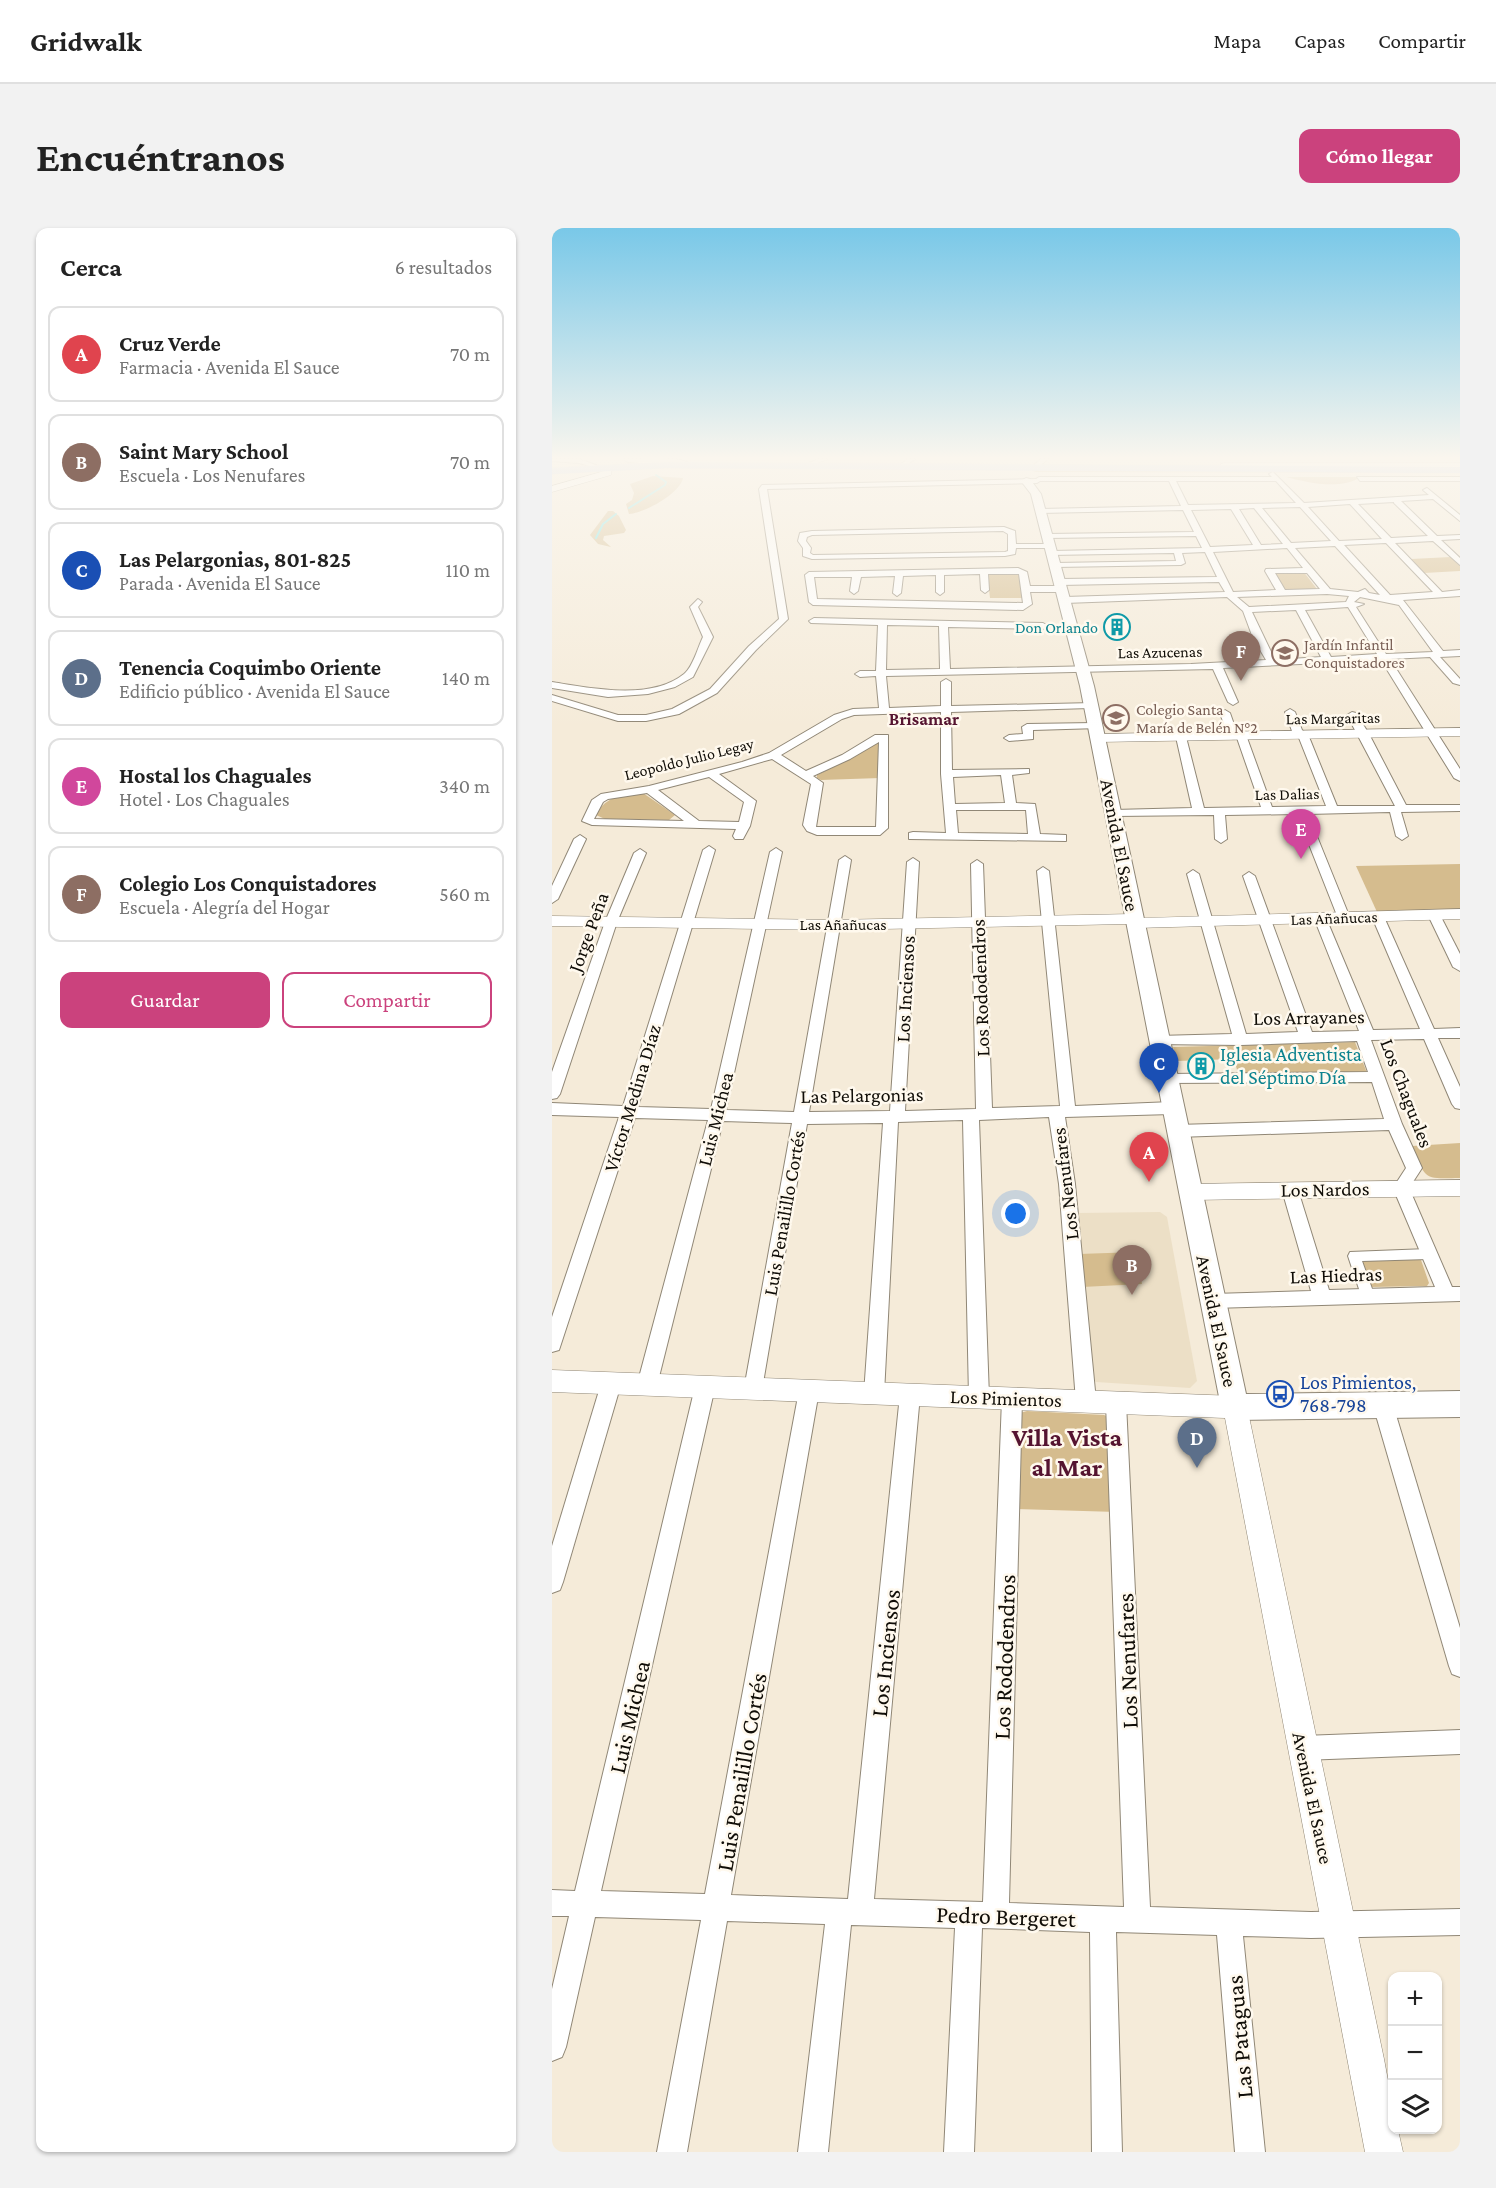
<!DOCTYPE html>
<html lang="es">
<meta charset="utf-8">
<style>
:root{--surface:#fff;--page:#f2f2f2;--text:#222;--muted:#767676;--line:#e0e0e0;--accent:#cb427d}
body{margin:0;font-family:"Crimson Pro",serif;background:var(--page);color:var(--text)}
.controls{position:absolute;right:18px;bottom:18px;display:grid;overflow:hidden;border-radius:12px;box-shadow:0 2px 4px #0004}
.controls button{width:54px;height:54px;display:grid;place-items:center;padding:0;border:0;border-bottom:2px solid var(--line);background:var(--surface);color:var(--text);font:30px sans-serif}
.you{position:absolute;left:464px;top:986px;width:21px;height:21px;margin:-15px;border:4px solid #fff;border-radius:50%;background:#1a73e8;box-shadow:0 0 0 9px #1a73e833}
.badge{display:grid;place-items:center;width:39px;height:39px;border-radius:50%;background:var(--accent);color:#fff;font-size:20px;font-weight:700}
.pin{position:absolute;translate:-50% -50px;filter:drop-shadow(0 2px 3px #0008)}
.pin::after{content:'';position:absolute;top:32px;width:21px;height:18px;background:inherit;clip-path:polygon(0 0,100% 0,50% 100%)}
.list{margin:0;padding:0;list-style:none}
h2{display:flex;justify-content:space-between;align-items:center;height:78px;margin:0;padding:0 24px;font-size:26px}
h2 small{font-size:20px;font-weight:400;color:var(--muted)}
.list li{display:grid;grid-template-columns:39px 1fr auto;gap:18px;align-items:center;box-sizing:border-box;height:96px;margin:0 12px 12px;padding:0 12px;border:2px solid var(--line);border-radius:12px}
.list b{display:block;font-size:22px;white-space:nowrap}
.list p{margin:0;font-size:20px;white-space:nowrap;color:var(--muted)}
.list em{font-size:20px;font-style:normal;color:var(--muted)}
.actions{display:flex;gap:12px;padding:18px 24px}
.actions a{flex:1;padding:14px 0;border:2px solid var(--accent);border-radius:12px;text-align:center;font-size:21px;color:var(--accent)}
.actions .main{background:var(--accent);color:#fff}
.icon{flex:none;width:33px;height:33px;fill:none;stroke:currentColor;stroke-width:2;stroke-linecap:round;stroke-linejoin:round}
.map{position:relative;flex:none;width:908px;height:1924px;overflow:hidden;border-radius:12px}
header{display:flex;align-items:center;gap:36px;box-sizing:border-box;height:84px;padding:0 30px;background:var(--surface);border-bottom:2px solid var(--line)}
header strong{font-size:28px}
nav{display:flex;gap:33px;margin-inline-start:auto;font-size:21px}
.intro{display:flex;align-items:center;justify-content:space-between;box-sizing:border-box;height:144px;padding:0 36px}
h1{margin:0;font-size:42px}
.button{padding:15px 27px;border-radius:12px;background:var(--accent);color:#fff;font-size:21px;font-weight:700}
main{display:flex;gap:36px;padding:0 36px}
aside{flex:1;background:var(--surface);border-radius:12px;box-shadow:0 2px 4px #0004}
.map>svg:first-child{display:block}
.built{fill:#ecdfc6}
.green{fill:#d5bc8e}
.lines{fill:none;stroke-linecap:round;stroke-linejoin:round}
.stream{stroke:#73e5e9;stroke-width:2}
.pedestrian-casing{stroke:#908776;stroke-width:2}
.minor-casing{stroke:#908776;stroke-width:2}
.tertiary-casing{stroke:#908776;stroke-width:1}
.secondary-casing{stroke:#908776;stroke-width:2}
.trunk-casing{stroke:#d4d3d2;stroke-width:1}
.pedestrian{fill:#fff;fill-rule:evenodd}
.minor{fill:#fff;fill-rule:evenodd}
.tertiary{fill:#fff;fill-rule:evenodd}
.secondary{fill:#fff;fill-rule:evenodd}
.trunk{fill:#b3c6f4;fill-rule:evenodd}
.labels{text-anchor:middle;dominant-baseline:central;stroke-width:5;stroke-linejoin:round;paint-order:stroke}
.far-culture-label{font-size:16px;fill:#0d838f;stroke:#fff9ee;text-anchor:end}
.far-education-label{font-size:16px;fill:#785e54;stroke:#fff9ee;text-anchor:start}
.far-street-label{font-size:16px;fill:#100d07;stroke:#fff9ee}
.far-neighbourhood-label{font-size:18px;font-weight:bold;fill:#551430;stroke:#fff9ee}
.street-label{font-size:20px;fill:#100d07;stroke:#fff9ee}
.culture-label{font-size:20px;fill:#0d838f;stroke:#fff9ee;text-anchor:start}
.transit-label{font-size:20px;fill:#164399;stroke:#fff9ee;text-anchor:start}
.near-street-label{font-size:24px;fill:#100d07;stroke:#fff9ee}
.near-neighbourhood-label{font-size:26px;font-weight:bold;fill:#551430;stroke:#fff9ee}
</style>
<header>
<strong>Gridwalk</strong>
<nav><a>Mapa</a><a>Capas</a><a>Compartir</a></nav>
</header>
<div class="intro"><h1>Encuéntranos</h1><a class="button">Cómo llegar</a></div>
<main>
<aside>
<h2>Cerca<small>6 resultados</small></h2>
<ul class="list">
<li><span class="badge" style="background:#e0444e">A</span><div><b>Cruz Verde</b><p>Farmacia · Avenida El Sauce</p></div><em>70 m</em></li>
<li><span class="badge" style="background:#8d6e63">B</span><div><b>Saint Mary School</b><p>Escuela · Los Nenufares</p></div><em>70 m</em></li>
<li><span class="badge" style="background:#1a4fb4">C</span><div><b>Las Pelargonias, 801-825</b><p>Parada · Avenida El Sauce</p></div><em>110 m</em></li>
<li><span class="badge" style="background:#5c6f8a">D</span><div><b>Tenencia Coquimbo Oriente</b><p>Edificio público · Avenida El Sauce</p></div><em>140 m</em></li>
<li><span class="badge" style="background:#d1479c">E</span><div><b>Hostal los Chaguales</b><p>Hotel · Los Chaguales</p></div><em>340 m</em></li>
<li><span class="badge" style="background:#8d6e63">F</span><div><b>Colegio Los Conquistadores</b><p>Escuela · Alegría del Hogar</p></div><em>560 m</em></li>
</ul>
<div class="actions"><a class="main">Guardar</a><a>Compartir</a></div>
</aside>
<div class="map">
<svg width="908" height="1924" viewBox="0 0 908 1924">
<rect width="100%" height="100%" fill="#f5ebd9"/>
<path class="built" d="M608,984l7,5 30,164 -7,7 -94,-6 -9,-8 -10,-161z"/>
<g class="green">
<path d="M478,242l430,1v2l-424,-1z"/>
<path d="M101,248l30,2c-3,16 -39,35 -54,36l-3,-10 6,-4 2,-7 -4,-9z"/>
<path d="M734,249h75c-21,13 -52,6 -75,0z"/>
<path d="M56,283h5l6,5 7,14 -2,3 -20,3 -1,4 8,7 -13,-3 -8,-9z"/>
<path d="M899,329l9,9v5l-36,2 -13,-14z"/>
<path d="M751,343l14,18 -35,2 -12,-19z"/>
<path d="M464,344l5,3 2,23h-33l-3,-25z"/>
<path d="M328,513v37l-59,2 -4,-2v-3l33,-16z"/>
<path d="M91,565l32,22 -6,5 -64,-1 -9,-4c11,-21 26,-18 47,-22z"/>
<path d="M908,636v46l-83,2 -21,-46z"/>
<path d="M803,814l12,31 -128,4 -5,-18 -58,2 -3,-14z"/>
<path d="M908,915v35c-38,1 -33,2 -48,-32z"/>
<path d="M585,1024l5,32 -60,3 -3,-33z"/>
<path d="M808,1030h57l4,2 8,23 -2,3 -57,1z"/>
<path d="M475,1183l77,4 6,3 7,94 -102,-3 5,-96z"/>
</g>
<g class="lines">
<g class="stream">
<path d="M77,280l36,-23 1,-3 -10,-7"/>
<path d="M44,310l7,-14 13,-10"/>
</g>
<defs>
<path id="pedestrian" d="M876,1021l4,1 2,4 -2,4 -4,1 -66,2 13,36 -2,4 -5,1 -5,-1 -15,-45 2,-4z"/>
<g id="minor">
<path d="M0,231h27l17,6 -3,2 -14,-4 -27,-2z"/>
<path d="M266,231h9l-17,7 -5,-1z"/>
<path d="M356,231h7l-10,7h-4v-2z"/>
<path d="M489,231h7l-9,7h-4v-2z"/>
<path d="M721,244l31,31 125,-8 -6,-5 4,-2 33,27v6l-27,-22 -32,2 36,35 23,-1v4l-19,1 19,18v7l-27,-24 -38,2 47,49 18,-2v6l-57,4 40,51 17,-1v6l-20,1 20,22v6l-7,-2 -23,-26 -40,2 70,110v12l-6,-3 -73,-118 -158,8 15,34 -5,3 -5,-3 -15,-33 -327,7 3,32 52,-2v-24l5,-3 5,3v24l143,-3 1,2 -5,3 -139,4 1,58 77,-1v4l-17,2 4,28 19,1 5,30 26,1v6l-157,-2v-6l4,-1 33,1 -5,-59v-62l-87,3 -12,4 -61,36 25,16 36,-16 33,-20h13v93l-8,7h-63l-10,-4 -4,-6 8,-41 -39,-25 -53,15 37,27 -6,25 -7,13h-8l-2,-3 3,-7 -144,-4 -10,-4 10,-21 9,-6 48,-8 93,-24 27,-9 65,-38 19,-6 26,-1 -3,-32 -16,1 -5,-3 5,-3h16l2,-46 -67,-2 -2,-2 5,-3 229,5 5,3 -5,3 -95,-2 2,42 241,-5 75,-4 -13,-22 -10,-27 -16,-14 -162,6 -4,-3 4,-3 160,-5 -6,-10 -159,3 -4,-3 4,-3 157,-2 -12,-25 -23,1 3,10 -4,2 -126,2 -4,-2 4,-2 121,-2 -2,-8 -125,2v-4h3l150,-3 -6,-12 -149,2 -4,-2 4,-2 147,-2 -11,-22 -143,3 -4,-2 4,-2 141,-3 -12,-25h-129l-3,2 -270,6 21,130 -32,31 -39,43 -38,21 -33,7h-28l-66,-20v-6l66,20h28l26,-6 38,-20 39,-43 30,-27 -20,-130 3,-4 274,-6 3,-2h233l-3,-3zM624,253h100l20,22 -108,2zM842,274v1l34,33 -37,2 -33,-34zM798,276l32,35 -43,2 -31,-34zM748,279l31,34 -40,2 -29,-35zM702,280l29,36 -22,1 -22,-36zM679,281l22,36 -43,2 -19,-37zM834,315l47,49 -43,3 -46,-50zM783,318l45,49 -11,-2 -4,-4 -7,3 -28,-3 -35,-41zM735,320l16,20 -37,1 -1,2 11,19 -43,2 -20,-40zM723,345h32l13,16 -35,1zM775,366l22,2 -3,6 -97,5 -12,-10zM808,369l39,8 34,47 -47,2 -30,-47 8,-3 -10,-2zM796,379l29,47 -46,3 -26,-47zM744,382l25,47 -46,3 -23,-48zM335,397l52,1 1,43 -54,1zM327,514l-3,85h-60l7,-44 -10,-7 37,-17zM449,547l4,28 -50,1 -2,-27zM157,549l35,25 -5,20 -40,-1 -41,-31zM95,565l37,28 -90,-2 9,-17 5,-3zM404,582h70l2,24 -70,-1z"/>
<path d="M805,249h103v4h-100z"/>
<path d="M452,299l11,4 1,13h34l4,2 -4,2h-34l-1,6 -10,2 -193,3 -9,-3v-8l-5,-7 2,-8 12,-2zM451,303l5,3v17l-3,1 -192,3 -3,-2 1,-5 -5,-7 1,-4 5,-2z"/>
<path d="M466,340l9,4 3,14h32l4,3 -4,3h-32l2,12 -9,6 -210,-5 -4,-3 -4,-27 4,-3zM428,346l1,16 4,3 4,-3 -1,-16h31l4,29 -206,-4 -3,-22h38l-2,14 4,3 4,-3 3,-14 34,-1 -2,17 4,3 4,-3 2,-17 33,-1v17l4,3 4,-3v-17z"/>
<path d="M146,371l4,3 -4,5 15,30 -20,40 -18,10 -27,7 -40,3 -56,-9v-6c38,6 99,19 132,-8 9,-7 14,-27 19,-37l-13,-30z"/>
<path d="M738,481l5,3 7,18 7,7 28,69h58l-48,-91 5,-3 4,1 13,21 37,71h54v6l-59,1 7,24 -6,4 -6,-4 -6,-24 -82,2 42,104 -1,3h-10l-1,-3 -41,-104 -72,1 2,24 -6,4 -6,-4 -1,-24 -100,1 -6,-3 6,-3 78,-2 -16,-71 5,-3 5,3 18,71 57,-1 -24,-69 -4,1 -5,-3 -8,-23 5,-3 5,3 7,20 4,-1 5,3 26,72 54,-1 -27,-68 -7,-7 -7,-19z"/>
<path d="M543,495l5,3 -1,2 -66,2v9l-24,2 -5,-3 5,-3 14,-1 -1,-7 5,-3z"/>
<path d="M28,607l6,4 -28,60 -6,4v-17l22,-47z"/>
<path d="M157,618l6,4 -77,257 73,2 59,-257 6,-4 6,4 -56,258 68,2 45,-252 6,-4 6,4 -42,252 81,-1 17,-249 6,-4 6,4 -14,249 71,-2 -5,-245 6,-4 6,4 9,244 68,-2 -23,-235 6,-4 6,4 26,235 97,-4 5,2 3,4 -3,4 -5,2 -107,3 10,67 21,217 -3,6 -7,3 -7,-3 -3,-6 -17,-217 -10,-67 -70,3 10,277 -3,6 -7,3 -7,-3 -3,-6 -6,-277 -65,2 -14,272 -3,6 -7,3 -7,-3 -3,-6 19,-271 -76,1 -46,271 -7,2 -7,-2 -3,-6 48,-266 -69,-2 -66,264 -3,6 -7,2 -7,-2 -3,-6 71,-265 -73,-2 -74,226 -2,6 -7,2v-35l67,-200 -67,-2v-12l71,3 80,-256z"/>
<path d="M88,621l6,4 -29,69 -57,172 -3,4 -5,1v-27l53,-150 29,-69z"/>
<path d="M641,642l6,4 47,160 52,-2 -55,-156 6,-4 6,4 57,156 47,-1 -45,-113 6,-4 6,4 47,112 47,-1 -48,-112 6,-4 6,4 50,112 26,-1v10h-22l22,49v22l-5,-1 -3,-4 -28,-65 -53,1 31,84 20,44 -13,20 43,99h8v14l-247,7 -6,-2 -3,-5 3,-5 6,-2 98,-3 -29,-101 2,-4 6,-2 6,2 2,4 31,100 106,-3 -42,-99 13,-20 -17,-38 -212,7 -6,-2 -2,-4 2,-4 6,-2 207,-6 -12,-37 -211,1 -3,-4 3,-4 5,-1 202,-2 -11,-31 -116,4 -88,-1 -2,-3 7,-5 74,-2 -45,-160z"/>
<path d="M882,683l6,4 20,39v17l-7,-4 -25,-52z"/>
<path d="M59,1148l7,2 3,6 -58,198 -3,8 -8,3v-47l49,-162 3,-6z"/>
<path d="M153,1151l7,2 3,6 -114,504 104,3 94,-503 3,-6 7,-3 7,3 3,6 -88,504 117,4 52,-504 3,-6 7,-3 7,3 3,6 -46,504 109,3 19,-503 3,-6 7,-3 7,3 3,6 -13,504 115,4 -18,-504 3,-6 7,-3 7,3 3,6 24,504 161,5 149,-3v26l-149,3 -68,-2 22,216h-30l-18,-217 -101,-3 6,220h-30l-2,-220 -108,-4 -8,224h-30l11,-224 -104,-3 -23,227h-30l27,-228 -98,-3 -40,231h-30l44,-232 -106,-3 -29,130 -4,10 -10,4v-72l17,-73h-17v-26l23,1 120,-504 3,-6z"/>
<path d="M831,1168l7,3 3,6 67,223v49l-8,-3 -3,-8 -76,-261 3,-6z"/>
<path d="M908,1502v24l-157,6 -8,-4 -4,-8 4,-8 8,-4z"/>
</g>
<g id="tertiary">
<path d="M672,235h236v6l-239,-1v-4z"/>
<path d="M56,242l3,1v4l-59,17v-6z"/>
<path d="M908,500v8l-362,6 -7,-4 7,-4z"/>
<path d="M908,681v10l-325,9 -8,-4 -295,6 -280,-4v-10l280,4 302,-6 7,4z"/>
<path d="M908,952v16l-270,4 -7,-2 -4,-6 4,-6 7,-2z"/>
<path d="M0,1142l683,26 9,3 3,8 137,652 8,43v28h6l5,22h-38l-140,-734 -673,-26z"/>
</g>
<g id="secondary">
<path d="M71,231c16,0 55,-4 67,5l-5,3 -57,-5z"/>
<path d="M474,250l4,1 11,15 53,192 152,708 214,-3v26l-225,3 -10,-4 -4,-9 -141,-721 -49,-192 -10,-13z"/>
</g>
<path id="trunk" d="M113,234l795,5v6l-795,-5 -113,6v-6z"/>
</defs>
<use href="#pedestrian" class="pedestrian-casing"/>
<use href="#minor" class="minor-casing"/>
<use href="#tertiary" class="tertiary-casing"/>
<use href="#secondary" class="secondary-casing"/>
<use href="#trunk" class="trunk-casing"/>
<use href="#pedestrian" class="pedestrian"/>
<use href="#minor" class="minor"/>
<use href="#tertiary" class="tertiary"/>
<use href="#secondary" class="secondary"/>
<use href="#trunk" class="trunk"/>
</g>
<linearGradient id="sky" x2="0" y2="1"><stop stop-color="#79c8e8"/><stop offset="0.46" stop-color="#faf6ee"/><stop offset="1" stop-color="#faf6ee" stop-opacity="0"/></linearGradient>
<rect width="908" height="500" fill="url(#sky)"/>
<defs>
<symbol id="building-ring" viewBox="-11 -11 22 22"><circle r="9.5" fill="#fff9ee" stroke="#0f9aa8" stroke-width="1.5"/><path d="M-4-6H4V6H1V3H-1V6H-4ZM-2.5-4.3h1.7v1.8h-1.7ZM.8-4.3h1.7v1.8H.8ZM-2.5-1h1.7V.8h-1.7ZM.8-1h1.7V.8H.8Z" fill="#0f9aa8"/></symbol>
<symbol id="school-ring" viewBox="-11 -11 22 22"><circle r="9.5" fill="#fff9ee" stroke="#8d6e63" stroke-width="1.5"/><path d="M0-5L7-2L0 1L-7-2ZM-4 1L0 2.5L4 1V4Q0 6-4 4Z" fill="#8d6e63"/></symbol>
<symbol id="bus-ring" viewBox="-11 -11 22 22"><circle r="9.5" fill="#fff9ee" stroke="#1a4fb4" stroke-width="1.5"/><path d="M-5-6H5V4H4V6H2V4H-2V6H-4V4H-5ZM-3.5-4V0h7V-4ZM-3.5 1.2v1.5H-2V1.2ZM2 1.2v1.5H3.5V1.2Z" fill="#1a4fb4"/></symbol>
</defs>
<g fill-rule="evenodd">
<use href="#building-ring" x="550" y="384" width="30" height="30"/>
<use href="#school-ring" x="718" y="410" width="30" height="30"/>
<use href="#school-ring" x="549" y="475" width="30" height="30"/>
<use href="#building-ring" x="634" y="823" width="30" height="30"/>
<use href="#bus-ring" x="713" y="1151" width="30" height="30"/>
</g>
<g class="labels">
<g class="far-culture-label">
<text x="546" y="399">Don Orlando</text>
</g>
<g class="far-education-label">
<text x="752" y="416">Jardín Infantil<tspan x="752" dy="18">Conquistadores</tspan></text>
<text x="584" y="481">Colegio Santa<tspan x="584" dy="18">María de Belén N°2</tspan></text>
</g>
<g class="far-street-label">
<text transform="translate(608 424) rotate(-1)">Las Azucenas</text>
<text transform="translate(781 490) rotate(-1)">Las Margaritas</text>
<text transform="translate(137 531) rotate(-14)">Leopoldo Julio Legay</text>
<text transform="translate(735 566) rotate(-1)">Las Dalias</text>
<text transform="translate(782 690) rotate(-2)">Las Añañucas</text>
<text x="291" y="696">Las Añañucas</text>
</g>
<g class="far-neighbourhood-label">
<text x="372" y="491">Brisamar</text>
</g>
<g class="street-label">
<text transform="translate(568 617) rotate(79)">Avenida El Sauce</text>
<text transform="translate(36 704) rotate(-70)">Jorge Peña</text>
<text transform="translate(428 760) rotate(-92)">Los Rododendros</text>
<text transform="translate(353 761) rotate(-87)">Los Inciensos</text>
<text transform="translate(757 789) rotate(-1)">Los Arrayanes</text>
<text transform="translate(855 865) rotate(69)">Los Chaguales</text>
<text transform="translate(310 867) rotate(-1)">Las Pelargonias</text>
<text transform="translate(80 870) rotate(-73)">Víctor Medina Díaz</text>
<text transform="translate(163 891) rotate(-76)">Luis Michea</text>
<text transform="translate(513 956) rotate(-97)">Los Nenufares</text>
<text transform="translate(773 961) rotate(-1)">Los Nardos</text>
<text transform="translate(232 985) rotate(-80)">Luis Penailillo Cortés</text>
<text transform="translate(784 1047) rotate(-2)">Las Hiedras</text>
<text transform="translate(665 1093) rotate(78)">Avenida El Sauce</text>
<text transform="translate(454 1170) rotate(2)">Los Pimientos</text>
<text transform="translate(761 1570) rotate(78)">Avenida El Sauce</text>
</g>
<g class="culture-label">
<text x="668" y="826">Iglesia Adventista<tspan x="668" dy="23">del Séptimo Día</tspan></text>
</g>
<g class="transit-label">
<text x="748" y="1154">Los Pimientos,<tspan x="748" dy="23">768-798</tspan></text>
</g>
<g class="near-street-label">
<text transform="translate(333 1425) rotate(-84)">Los Inciensos</text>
<text transform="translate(452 1429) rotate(-88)">Los Rododendros</text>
<text transform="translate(575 1433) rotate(-92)">Los Nenufares</text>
<text transform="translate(77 1489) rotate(-77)">Luis Michea</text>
<text transform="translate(189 1544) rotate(-80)">Luis Penailillo Cortés</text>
<text transform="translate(454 1688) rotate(2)">Pedro Bergeret</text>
<text transform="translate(687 1809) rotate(-95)">Las Pataguas</text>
</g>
<g class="near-neighbourhood-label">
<text x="515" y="1209">Villa Vista<tspan x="515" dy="30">al Mar</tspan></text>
</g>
</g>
</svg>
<div class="controls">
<button>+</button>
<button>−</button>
<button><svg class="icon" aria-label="layers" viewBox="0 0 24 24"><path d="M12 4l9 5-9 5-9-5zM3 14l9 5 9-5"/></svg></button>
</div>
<div class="you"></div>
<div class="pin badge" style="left:597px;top:954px;background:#e0444e">A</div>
<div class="pin badge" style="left:580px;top:1067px;background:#8d6e63">B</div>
<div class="pin badge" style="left:607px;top:865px;background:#1a4fb4">C</div>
<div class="pin badge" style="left:645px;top:1240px;background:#5c6f8a">D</div>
<div class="pin badge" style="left:749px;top:631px;background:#d1479c">E</div>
<div class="pin badge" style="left:689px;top:453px;background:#8d6e63">F</div>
</div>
</main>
